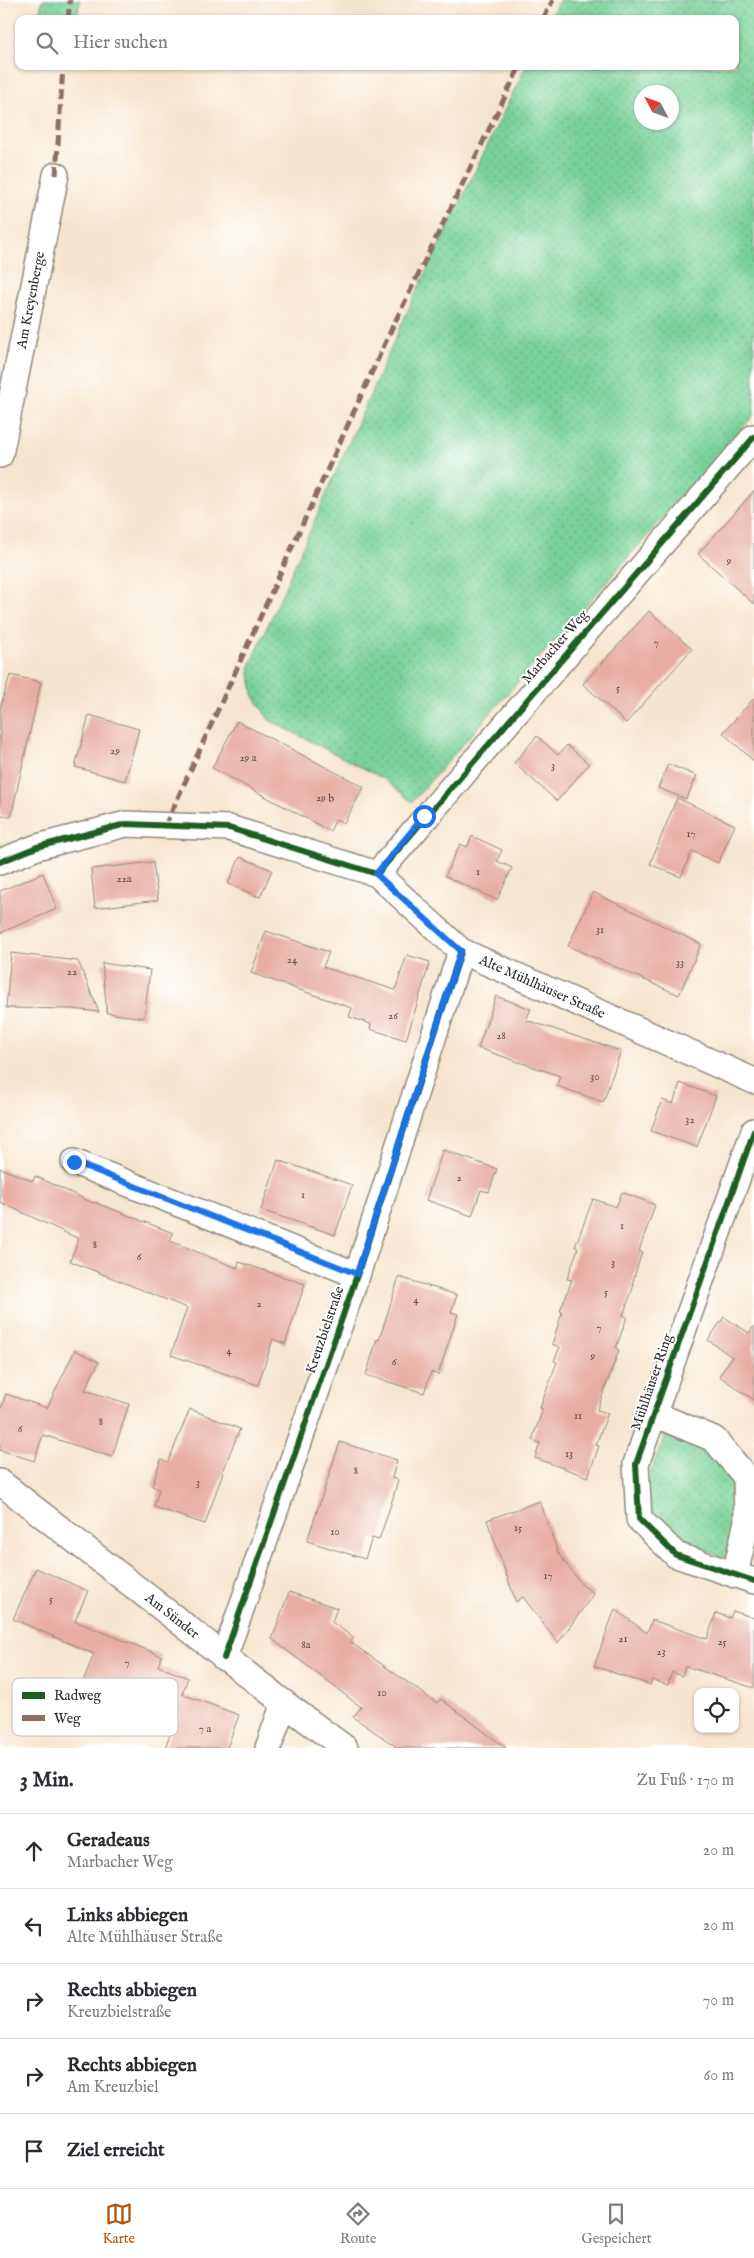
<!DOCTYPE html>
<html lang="de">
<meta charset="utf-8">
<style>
:root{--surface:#fff;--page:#f2f2f3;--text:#2b2b33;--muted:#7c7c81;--line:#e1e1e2;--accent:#b45309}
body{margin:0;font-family:"IM FELL English",serif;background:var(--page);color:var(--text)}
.controls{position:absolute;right:15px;bottom:15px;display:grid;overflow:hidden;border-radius:10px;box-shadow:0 1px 4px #0004}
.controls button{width:45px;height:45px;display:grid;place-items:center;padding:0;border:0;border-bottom:1px solid var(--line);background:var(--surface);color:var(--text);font:25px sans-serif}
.compass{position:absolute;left:634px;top:85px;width:45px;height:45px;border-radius:50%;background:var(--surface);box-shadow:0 1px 4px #0004;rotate:311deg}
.stop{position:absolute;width:15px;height:15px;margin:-11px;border:4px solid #1a73e8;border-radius:50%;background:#fff}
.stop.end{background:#1a73e8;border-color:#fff;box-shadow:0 1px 5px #0008}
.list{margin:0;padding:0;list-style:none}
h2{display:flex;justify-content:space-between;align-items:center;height:65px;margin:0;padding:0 20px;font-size:21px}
h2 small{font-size:16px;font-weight:400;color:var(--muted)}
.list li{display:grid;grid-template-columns:32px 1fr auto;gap:15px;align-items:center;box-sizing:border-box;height:75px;padding:0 20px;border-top:1px solid var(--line)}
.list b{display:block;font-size:19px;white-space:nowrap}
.list p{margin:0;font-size:16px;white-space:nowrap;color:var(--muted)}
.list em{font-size:16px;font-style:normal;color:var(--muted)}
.icon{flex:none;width:28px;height:28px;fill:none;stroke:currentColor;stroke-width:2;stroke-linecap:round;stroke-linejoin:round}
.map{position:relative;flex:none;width:754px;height:1748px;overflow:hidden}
.search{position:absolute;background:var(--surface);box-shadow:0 1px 4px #0004;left:15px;right:15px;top:15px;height:55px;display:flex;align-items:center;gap:12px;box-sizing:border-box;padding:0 18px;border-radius:10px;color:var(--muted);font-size:19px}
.sheet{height:440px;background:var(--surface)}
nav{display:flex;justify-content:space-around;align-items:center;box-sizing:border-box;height:70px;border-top:1px solid var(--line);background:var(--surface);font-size:14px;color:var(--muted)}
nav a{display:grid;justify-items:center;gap:2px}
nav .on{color:var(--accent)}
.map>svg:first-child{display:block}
.grass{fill:url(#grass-dots);stroke:#527e61;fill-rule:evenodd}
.building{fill:#e7ada0}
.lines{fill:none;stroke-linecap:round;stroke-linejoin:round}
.street-casing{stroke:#90887c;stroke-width:28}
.street{stroke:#fff;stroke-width:25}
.quiet{stroke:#8d6e63;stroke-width:5;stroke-dasharray:10 5;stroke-linecap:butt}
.cycleway-casing{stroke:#fff;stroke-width:9}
.cycleway{stroke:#1b5e20;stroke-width:6}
.route{stroke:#1a73e8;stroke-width:6}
.labels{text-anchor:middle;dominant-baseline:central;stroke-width:4;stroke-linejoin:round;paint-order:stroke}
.number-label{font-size:11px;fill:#5a4c48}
.street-label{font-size:14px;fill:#2b2b2b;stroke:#fff}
.key{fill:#fff;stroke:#bfbfbf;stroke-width:1}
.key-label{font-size:14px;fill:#2b2b2b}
</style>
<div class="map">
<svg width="754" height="1748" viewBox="0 0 754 1748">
<defs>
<pattern id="grass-dots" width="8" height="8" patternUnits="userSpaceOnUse" patternTransform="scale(1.25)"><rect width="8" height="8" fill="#78d197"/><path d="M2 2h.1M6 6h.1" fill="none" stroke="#63aa7b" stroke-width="1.8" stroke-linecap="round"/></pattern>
</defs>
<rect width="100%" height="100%" fill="#fff"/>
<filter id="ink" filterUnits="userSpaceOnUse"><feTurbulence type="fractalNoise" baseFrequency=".02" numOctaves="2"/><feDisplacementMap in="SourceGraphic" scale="10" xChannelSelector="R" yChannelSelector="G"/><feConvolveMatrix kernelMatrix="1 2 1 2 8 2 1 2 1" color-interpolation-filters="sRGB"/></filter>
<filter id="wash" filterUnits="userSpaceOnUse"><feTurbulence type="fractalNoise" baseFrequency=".0096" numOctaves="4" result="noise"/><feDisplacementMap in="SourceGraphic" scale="20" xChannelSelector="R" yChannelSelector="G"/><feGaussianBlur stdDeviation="1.12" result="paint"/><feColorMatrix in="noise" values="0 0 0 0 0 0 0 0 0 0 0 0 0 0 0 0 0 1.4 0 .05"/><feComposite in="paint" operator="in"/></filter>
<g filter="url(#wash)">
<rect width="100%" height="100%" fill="#f6e5ce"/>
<g class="grass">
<path d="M42,0h38l-3,19h-38z"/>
<path d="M559,0h195v415l-342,387 -28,-23 -115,-59 -16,-25 -4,-27 162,-365 115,-237h209v-47h-186zM672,92v30h-30v-30z"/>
<path d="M665,1435c18,5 44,8 57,23 25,28 13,68 2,100l-55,-25 -16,-14 -5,-12 -2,-23z"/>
</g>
<g id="blocks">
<g class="building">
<path d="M754,491v113l-56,-50z"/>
<path d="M649,611l43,38 -66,74 -43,-39z"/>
<path d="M10,675l31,7 -30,135 -11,-1v-108z"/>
<path d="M754,698v63l-31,-28z"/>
<path d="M89,715l50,14 -14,52 -50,-14z"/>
<path d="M237,721l127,66 -20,36 -8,-4 -6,12 -118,-63z"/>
<path d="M537,736l21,19 9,-10 22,19 -32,37 -43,-38z"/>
<path d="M668,764l29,12 -11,23 -28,-11z"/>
<path d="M677,798l58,27 -17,38 -26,-12 -11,26 -31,-13z"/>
<path d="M472,836l30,14 -5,11 15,7 -15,32 -52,-24 15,-32 7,3z"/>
<path d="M240,857l32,13 -12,27 -32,-13z"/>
<path d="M153,862l5,38 -63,8 -4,-39z"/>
<path d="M43,873l14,36 -57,24v-42z"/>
<path d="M593,892l108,52 -22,51 -111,-49z"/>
<path d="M266,931l63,21 -6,15 72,23 12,-35 23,7 -24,78 -36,-11 1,-5 -22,-7 3,-9 -101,-35z"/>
<path d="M11,953l67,8 21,51 -27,-3 -66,-1z"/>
<path d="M102,963l48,7 -6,48 -37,-5z"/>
<path d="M496,996l35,13 -5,11 95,31 -18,51 -46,-16 3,-10 -82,-28z"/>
<path d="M680,1083l36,13 -19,51 -46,-16 11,-31 11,4z"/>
<path d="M443,1150l54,19 -8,23 -8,-2 -9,26 -46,-16z"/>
<path d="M278,1160l74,25 -17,50 -74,-25z"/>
<path d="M0,1168l33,13 2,-5 58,27 1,-1 79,31 -3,8 67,27 2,-6 66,22 -20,60 -12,-5 -15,46 -87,-30 16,-47 -117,-47 9,-22 -79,-37z"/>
<path d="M622,1192l33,13 -16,46 3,1 -10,32 2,1 -11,30 4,2 -11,31 3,2 -22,60 11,3 -12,32 3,1 -11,31 -53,-19 5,-15 -8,-3 11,-31 -3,-1 17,-46 -3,-1 6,-14 -8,-3 10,-32 -2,-1 12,-31 -5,-1 11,-31 -3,-1 18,-48 23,8z"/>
<path d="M399,1277l58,18 -6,17 7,2 -20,61 -7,-3 -7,21 -58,-18 11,-36 2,1z"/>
<path d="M724,1317l25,16 5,-7v74l-35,-24 13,-19 -24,-17z"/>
<path d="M75,1350l24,12 -14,28 44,14 -17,53 -69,-22 -9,26 -34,-11v-38l6,-18 41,14z"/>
<path d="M190,1409l50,20 -11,26 -24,69 -51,-17 5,-18 -7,-3 9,-27 7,3z"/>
<path d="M340,1442l57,18 -5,18 6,2 -5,18 -14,42 -7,-2 -7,21 -58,-18z"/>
<path d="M540,1501l18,52 24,32 12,8 -36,50 -35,-46 -7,5 -29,-82z"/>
<path d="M36,1568l52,23 -13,30 87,35 -4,10 30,12 -6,16 57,21 -12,33h-62l11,-30 -93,-37 11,-27 -81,-35z"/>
<path d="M289,1592l48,16 -5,14 22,16 -4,4 87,61 4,-4 65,49h-108l-45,-31 8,-10 -89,-68z"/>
<path d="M615,1609l32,24 5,-13 55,19 9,-26 14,5 3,-7 21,7v70l-69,-22 -3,10 -10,-4 -4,13 -16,-5 -2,5 -56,-19z"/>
</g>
</g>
</g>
<g filter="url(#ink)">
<use href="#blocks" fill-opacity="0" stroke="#90887c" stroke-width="1"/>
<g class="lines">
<defs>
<g id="street">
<path d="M0,455l56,-280"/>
<path d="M0,862l37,-15 89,-23 103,4 148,46 84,77 293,130"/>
<path d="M377,874l377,-437"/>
<path d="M754,1131l-118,333 3,55 37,36 78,26"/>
<path d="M74,1162l283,113"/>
<path d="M654,1414l60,25 32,38 1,44 -12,54"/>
<path d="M0,1482l284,221 61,45"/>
<path d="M224,1658l133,-383 104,-324"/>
<path d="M268,1748l16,-45"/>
</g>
</defs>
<use href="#street" class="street-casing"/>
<use href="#street" class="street"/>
<g class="quiet">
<path d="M68,19l2,-19"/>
<path d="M543,19l10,-19"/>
<path d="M56,175l7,-109"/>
<path d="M165,826l227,-498 128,-262"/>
</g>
<defs>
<g id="cycleway">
<path d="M0,862l37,-15 89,-23 103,4 148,46 377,-437"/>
<path d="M754,1131l-118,333 3,55 37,36 78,26"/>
<path d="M224,1658l133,-383 104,-324"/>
</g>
</defs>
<use href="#cycleway" class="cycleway-casing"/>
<use href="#cycleway" class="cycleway"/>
</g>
</g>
<g class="lines" filter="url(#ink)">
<path class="route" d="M74,1162l283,112 104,-323 -85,-77 48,-58"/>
</g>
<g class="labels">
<g class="number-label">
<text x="729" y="561">9</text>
<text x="656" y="643">7</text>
<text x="618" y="688">5</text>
<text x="115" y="751">29</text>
<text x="248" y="758">29 a</text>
<text x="553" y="766">3</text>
<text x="325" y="798">29 b</text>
<text x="691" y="834">17</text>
<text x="478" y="872">1</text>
<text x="124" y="879">22a</text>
<text x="600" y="930">31</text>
<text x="292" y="960">24</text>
<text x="680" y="963">33</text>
<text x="72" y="972">22</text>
<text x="393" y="1016">26</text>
<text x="501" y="1036">28</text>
<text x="595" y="1077">30</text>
<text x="690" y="1120">32</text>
<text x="459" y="1178">2</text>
<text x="303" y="1195">1</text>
<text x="622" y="1226">1</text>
<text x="95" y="1245">8</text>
<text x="139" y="1257">6</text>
<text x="613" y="1263">3</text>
<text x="606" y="1292">5</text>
<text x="416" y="1300">4</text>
<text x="259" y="1304">2</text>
<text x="599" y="1328">7</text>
<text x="229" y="1351">4</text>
<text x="593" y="1356">9</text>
<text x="394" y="1362">6</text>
<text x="578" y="1416">11</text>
<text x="101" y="1422">8</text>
<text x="20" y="1429">6</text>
<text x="569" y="1454">13</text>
<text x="356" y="1471">8</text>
<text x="198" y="1483">3</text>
<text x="518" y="1528">15</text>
<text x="335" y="1532">10</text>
<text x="548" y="1576">17</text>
<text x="51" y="1599">5</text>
<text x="623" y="1639">21</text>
<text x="722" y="1642">25</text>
<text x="306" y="1645">8a</text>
<text x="661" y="1652">23</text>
<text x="127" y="1663">7</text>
<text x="382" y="1693">10</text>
<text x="205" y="1729">7 a</text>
</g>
<g class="street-label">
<text transform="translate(31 300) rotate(-79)">Am Kreyenberge</text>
<text transform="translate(555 647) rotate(-49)">Marbacher Weg</text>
<text transform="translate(542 987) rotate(24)">Alte Mühlhäuser Straße</text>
<text transform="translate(325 1330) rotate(-71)">Kreuzbielstraße</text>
<text transform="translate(652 1382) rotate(-71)">Mühlhäuser Ring</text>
<text transform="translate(172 1616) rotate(38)">Am Sünder</text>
</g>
</g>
<rect x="12" y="1678" width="166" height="58" rx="8" class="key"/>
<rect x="22" y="1692" width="23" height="7" fill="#1b5e20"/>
<rect x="22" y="1715" width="23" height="6" fill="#8d6e63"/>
<g class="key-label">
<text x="54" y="1700">Radweg</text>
<text x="54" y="1723">Weg</text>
</g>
</svg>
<div class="controls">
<button><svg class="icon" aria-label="locate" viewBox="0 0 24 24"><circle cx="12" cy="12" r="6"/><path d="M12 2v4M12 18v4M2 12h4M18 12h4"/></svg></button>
</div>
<svg class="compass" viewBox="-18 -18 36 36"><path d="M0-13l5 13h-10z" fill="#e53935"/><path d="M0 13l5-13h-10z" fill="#7c7c81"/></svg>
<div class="stop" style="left:424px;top:816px"></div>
<div class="stop end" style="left:74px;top:1162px"></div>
<div class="search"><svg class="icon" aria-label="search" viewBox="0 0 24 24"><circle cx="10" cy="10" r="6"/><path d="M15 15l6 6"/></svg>Hier suchen</div>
</div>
<section class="sheet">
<h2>3 Min.<small>Zu Fuß · 170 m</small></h2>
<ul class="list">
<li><svg class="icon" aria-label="ahead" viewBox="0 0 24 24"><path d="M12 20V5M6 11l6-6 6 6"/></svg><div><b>Geradeaus</b><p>Marbacher Weg</p></div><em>20 m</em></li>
<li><svg class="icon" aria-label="left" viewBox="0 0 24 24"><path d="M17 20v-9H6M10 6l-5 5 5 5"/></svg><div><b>Links abbiegen</b><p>Alte Mühlhäuser Straße</p></div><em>20 m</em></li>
<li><svg class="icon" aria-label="right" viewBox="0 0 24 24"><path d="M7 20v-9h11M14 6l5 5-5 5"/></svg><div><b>Rechts abbiegen</b><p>Kreuzbielstraße</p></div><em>70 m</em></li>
<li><svg class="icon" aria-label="right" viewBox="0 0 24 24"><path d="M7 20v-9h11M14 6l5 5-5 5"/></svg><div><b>Rechts abbiegen</b><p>Am Kreuzbiel</p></div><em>60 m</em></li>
<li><svg class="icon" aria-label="arrive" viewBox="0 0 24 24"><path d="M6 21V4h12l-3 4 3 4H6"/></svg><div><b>Ziel erreicht</b></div></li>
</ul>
</section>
<nav>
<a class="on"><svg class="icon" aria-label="map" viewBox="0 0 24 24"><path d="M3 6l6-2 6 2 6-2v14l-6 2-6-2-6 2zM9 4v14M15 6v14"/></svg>Karte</a>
<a><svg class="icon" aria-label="directions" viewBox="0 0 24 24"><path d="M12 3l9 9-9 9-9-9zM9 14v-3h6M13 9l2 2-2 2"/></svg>Route</a>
<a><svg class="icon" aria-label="saved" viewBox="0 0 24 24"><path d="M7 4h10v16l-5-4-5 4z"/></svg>Gespeichert</a>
</nav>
